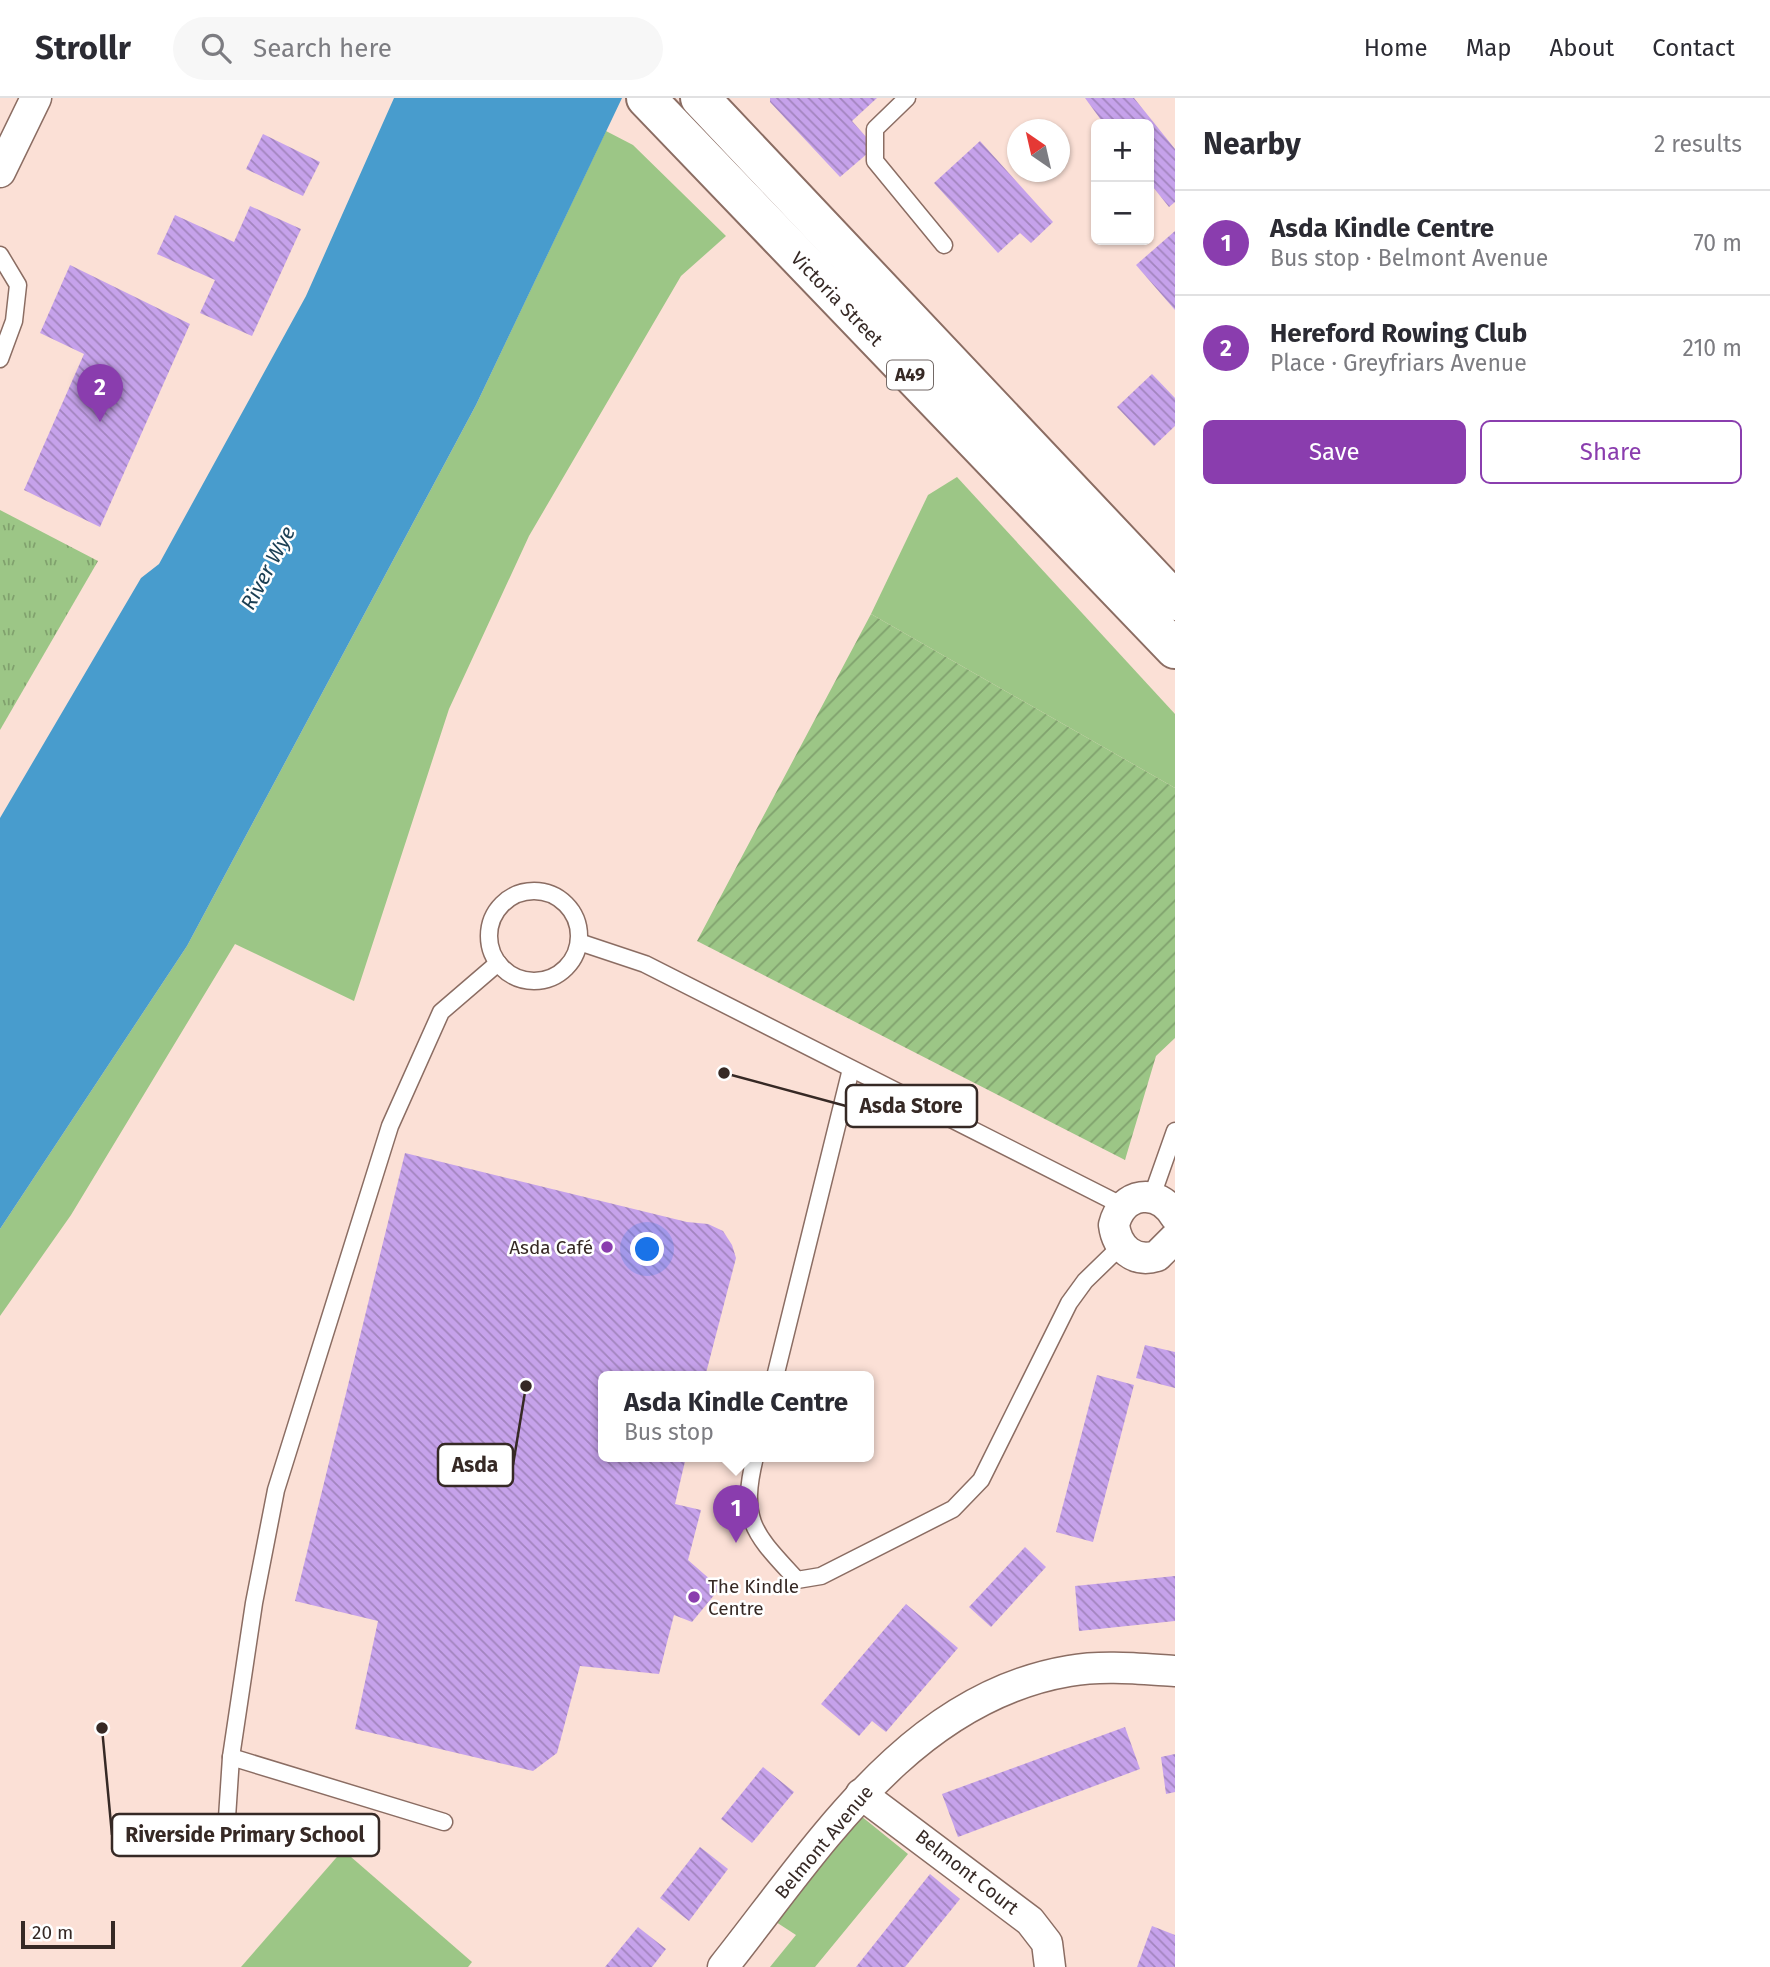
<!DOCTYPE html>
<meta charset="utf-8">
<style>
:root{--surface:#fff;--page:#f7f7f7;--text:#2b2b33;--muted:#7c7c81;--line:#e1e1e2;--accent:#8a3dae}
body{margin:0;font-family:"Fira Sans",sans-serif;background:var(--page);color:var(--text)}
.controls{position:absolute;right:21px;top:21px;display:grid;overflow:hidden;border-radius:10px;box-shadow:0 2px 5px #0004}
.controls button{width:63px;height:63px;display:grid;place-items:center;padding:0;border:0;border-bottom:2px solid var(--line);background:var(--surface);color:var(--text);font:35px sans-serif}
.compass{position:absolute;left:1007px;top:21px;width:63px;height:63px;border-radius:50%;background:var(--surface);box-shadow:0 2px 5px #0004;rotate:326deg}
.scale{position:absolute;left:21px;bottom:18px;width:94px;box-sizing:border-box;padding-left:7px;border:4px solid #362925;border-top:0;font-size:19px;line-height:24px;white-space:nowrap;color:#362925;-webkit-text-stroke:5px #fff;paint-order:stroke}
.you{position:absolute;left:648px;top:1152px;width:24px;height:24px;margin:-18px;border:5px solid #fff;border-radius:50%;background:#1a73e8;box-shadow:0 0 0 10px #1a73e833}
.badge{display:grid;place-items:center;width:46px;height:46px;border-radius:50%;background:var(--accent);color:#fff;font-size:23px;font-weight:700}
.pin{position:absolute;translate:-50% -58px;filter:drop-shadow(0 2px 4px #0008)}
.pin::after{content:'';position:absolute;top:37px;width:24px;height:21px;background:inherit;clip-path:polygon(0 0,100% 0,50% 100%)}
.popup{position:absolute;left:598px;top:1273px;width:276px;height:91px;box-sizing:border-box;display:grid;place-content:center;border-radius:10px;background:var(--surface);filter:drop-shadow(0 2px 5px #0005);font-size:23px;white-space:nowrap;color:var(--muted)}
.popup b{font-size:26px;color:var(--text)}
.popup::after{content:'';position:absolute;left:50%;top:100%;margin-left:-14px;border:14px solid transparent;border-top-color:var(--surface)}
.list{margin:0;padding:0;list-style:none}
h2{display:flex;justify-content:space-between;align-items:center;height:91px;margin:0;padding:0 28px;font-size:30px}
h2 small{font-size:23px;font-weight:400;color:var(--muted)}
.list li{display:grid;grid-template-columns:46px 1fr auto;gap:21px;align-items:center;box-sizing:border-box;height:105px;padding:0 28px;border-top:2px solid var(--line)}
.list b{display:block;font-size:26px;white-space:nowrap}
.list p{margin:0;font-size:23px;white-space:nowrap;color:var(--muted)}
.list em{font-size:23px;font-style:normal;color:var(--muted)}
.actions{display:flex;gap:14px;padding:21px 28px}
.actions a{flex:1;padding:16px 0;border:2px solid var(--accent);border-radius:10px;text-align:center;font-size:24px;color:var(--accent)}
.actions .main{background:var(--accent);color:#fff}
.icon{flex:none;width:38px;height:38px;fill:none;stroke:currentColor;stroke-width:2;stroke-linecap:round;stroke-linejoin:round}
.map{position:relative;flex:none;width:1175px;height:1869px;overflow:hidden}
header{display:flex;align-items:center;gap:42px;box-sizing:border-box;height:98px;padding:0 35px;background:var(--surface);border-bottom:2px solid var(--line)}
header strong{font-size:33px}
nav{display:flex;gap:38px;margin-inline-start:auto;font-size:24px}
.search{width:490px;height:63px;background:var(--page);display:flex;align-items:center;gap:18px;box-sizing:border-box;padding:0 24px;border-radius:38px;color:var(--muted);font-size:26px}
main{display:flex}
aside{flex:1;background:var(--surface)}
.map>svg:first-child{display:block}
.grass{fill:#9cc686}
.park{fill:url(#park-tufts)}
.garden{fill:url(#garden-furrows)}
.water{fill:#489ccd}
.building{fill:url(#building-back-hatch)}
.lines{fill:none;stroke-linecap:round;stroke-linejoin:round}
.service-casing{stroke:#8b6d63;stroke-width:19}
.minor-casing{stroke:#8b6d63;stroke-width:33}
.trunk-casing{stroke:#8b6d63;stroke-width:42}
.service{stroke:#fff;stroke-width:16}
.minor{stroke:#fff;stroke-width:30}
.trunk{stroke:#fff;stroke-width:38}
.poi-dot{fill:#8a3dae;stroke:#fff;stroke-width:2.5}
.labels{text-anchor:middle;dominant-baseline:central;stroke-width:5;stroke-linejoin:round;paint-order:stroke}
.shield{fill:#fff;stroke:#726966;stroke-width:2}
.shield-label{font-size:18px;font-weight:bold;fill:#362925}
.street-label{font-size:19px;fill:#362925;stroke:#fff}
.poi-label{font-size:19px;fill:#362925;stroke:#fff;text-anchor:end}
.water-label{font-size:21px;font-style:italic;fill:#1b3f54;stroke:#fff}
.leader{fill:none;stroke:#362925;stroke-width:2.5}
.callout-dot{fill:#362925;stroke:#fff;stroke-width:2.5}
.callout{fill:#fff;stroke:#362925;stroke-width:2.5}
.callout-label{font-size:21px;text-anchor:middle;font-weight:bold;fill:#362925}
</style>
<header>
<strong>Strollr</strong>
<div class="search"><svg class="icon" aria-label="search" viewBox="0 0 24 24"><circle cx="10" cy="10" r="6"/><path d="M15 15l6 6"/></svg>Search here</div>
<nav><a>Home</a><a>Map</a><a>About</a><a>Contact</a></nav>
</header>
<main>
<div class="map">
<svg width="1175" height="1869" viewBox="0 0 1175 1869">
<defs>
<pattern id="park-tufts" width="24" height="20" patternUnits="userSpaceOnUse" patternTransform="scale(1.75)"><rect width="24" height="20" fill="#9cc686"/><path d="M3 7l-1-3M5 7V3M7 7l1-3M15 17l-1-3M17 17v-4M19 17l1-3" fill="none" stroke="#80a16d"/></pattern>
<pattern id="garden-furrows" width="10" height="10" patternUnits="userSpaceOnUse" patternTransform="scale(1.75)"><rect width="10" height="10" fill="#9cc686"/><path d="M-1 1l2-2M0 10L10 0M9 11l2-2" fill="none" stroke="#80a16d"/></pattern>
<pattern id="building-back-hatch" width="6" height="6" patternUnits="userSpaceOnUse" patternTransform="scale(1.75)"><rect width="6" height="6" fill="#c6a2eb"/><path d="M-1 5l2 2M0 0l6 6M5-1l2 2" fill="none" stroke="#a284be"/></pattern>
</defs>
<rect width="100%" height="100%" fill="#fbe0d6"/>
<g class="grass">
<path d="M606,33l27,14 93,91 -45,40 -152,260 -80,173 -95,292 -119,-57 -164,271 -71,101v-87l187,-283 289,-541z"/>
<path d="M957,379l218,237v74l-304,-174 57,-119z"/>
<path d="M861,1718l47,38 -93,113h-45l26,-32 -20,-13z"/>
<path d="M343,1752l129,112 -4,5h-227z"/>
</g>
<path class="park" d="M0,412l98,51 -98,169z"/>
<path class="garden" d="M871,516l304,174v250l-19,18 -31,104 -428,-219z"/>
<path class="water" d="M394,0h228l-146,307 -289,541 -187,283v-411l141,-240 18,-14 147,-268z"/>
<g class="building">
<path d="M770,0h107l-25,23 23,26 -35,30 -70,-75z"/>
<path d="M1085,0h49l41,51v53l-6,5 -20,-25v-58h-45z"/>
<path d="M263,36l57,28 -17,34 -57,-27z"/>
<path d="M980,43l73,81 -22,21 -11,-10 -22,20 -64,-70z"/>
<path d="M250,108l51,23 -49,107 -52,-23 15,-33 -58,-26 18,-39 59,27z"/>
<path d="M1175,133v79l-39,-45z"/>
<path d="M70,167l120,59 -90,203 -76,-37 60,-136 -44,-21z"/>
<path d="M1152,276l23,24v28l-21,20 -37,-39z"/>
<path d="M405,1055l282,69 21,2 15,7 9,14 4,13 -31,119h-102v80h83l-11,47 26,6 -13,50 32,28 -28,34 -18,-7 -15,59 -79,-8 -23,87 -24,18 -178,-42 23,-108 -83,-20z"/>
<path d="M1145,1247l30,7v36l-39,-10z"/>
<path d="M1097,1277l37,10 -41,157 -37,-10z"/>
<path d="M1025,1449l21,20 -55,60 -22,-20z"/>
<path d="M1175,1478v45l-96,10 -4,-45z"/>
<path d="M906,1506l52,44 -72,84 -14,-11 -13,15 -38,-32z"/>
<path d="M1125,1629l15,42 -182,68 -16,-43z"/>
<path d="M1175,1656v38l-9,2 -5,-37z"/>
<path d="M763,1669l31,25 -42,51 -31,-24z"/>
<path d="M700,1749l28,22 -39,52 -29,-23z"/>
<path d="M930,1776l30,25 -55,68h-49z"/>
<path d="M1152,1828l23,9v32h-38z"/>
<path d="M638,1829l28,22 -14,18h-47z"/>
</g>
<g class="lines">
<defs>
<g id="service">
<path d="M907,0l-32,31v32l69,84"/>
<path d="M0,157l18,30 -4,36 -14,38"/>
<circle cx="534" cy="838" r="45"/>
<path d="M579,844l66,22 478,242"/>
<path d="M1152,1098l23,-65"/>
<path d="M775,1279l76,-308"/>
<path d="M755,1359c-16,65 0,77 42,123l24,-4 132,-67 28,-29 88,-177 16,-22 36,-35"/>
<path d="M231,1659l213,65"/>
<path d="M226,1735l5,-76 23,-154 22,-113 114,-364 51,-114 57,-49"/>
</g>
<g id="minor">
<path d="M0,74l36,-74"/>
<path d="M1175,1118c-17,-29 -53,-24 -61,9 3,23 20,38 43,31l18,-18"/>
<path d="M861,1696l169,127 17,22 3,24"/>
<path d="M723,1869c94,-118 186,-269 346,-296 34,-6 72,-2 106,0"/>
</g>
<g id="trunk">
<path d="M646,0l529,551"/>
<path d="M700,0l475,503"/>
</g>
</defs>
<use href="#service" class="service-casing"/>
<use href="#minor" class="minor-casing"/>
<use href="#trunk" class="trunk-casing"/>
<use href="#service" class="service"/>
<use href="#minor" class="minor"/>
<use href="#trunk" class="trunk"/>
</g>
<g class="poi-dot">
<circle cx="607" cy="1149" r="7"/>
<circle cx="694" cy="1499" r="7"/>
</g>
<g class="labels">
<rect class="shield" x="887" y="262.5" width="46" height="29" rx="5"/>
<g class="shield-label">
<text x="910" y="277">A49</text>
</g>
<g class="street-label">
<text transform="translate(837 201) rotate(46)">Victoria Street</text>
<text transform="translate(824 1744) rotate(-50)">Belmont Avenue</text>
<text transform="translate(967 1774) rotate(38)">Belmont Court</text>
</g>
<g class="poi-label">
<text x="593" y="1149">Asda Café</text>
<text x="708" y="1488" text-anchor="start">The Kindle<tspan x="708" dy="22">Centre</tspan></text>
</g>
<g class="water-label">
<text transform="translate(268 470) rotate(-62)">River Wye</text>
</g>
</g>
<path class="leader" d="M724 975L846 1008M526 1288L513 1367M102 1630L112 1737"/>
<g class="callout-dot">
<circle cx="724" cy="975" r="7"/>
<circle cx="526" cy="1288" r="7"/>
<circle cx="102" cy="1630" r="7"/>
</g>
<g class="callout">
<rect x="846" y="987" width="131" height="42" rx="7"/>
<rect x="438" y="1346" width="75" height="42" rx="7"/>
<rect x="112" y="1716" width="267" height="42" rx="7"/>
</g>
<g class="callout-label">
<text x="911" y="1015">Asda Store</text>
<text x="475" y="1374">Asda</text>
<text x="245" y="1744">Riverside Primary School</text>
</g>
</svg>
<div class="controls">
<button>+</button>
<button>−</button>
</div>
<svg class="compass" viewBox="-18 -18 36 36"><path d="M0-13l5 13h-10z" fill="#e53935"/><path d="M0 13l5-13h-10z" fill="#7c7c81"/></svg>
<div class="scale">20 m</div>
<div class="you"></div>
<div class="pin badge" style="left:736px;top:1445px">1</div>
<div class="popup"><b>Asda Kindle Centre</b>Bus stop</div>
<div class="pin badge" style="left:100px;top:324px">2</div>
</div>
<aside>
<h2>Nearby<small>2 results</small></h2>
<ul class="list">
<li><span class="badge">1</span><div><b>Asda Kindle Centre</b><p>Bus stop · Belmont Avenue</p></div><em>70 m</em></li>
<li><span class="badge">2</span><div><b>Hereford Rowing Club</b><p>Place · Greyfriars Avenue</p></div><em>210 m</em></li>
</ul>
<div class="actions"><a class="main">Save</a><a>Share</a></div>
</aside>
</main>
